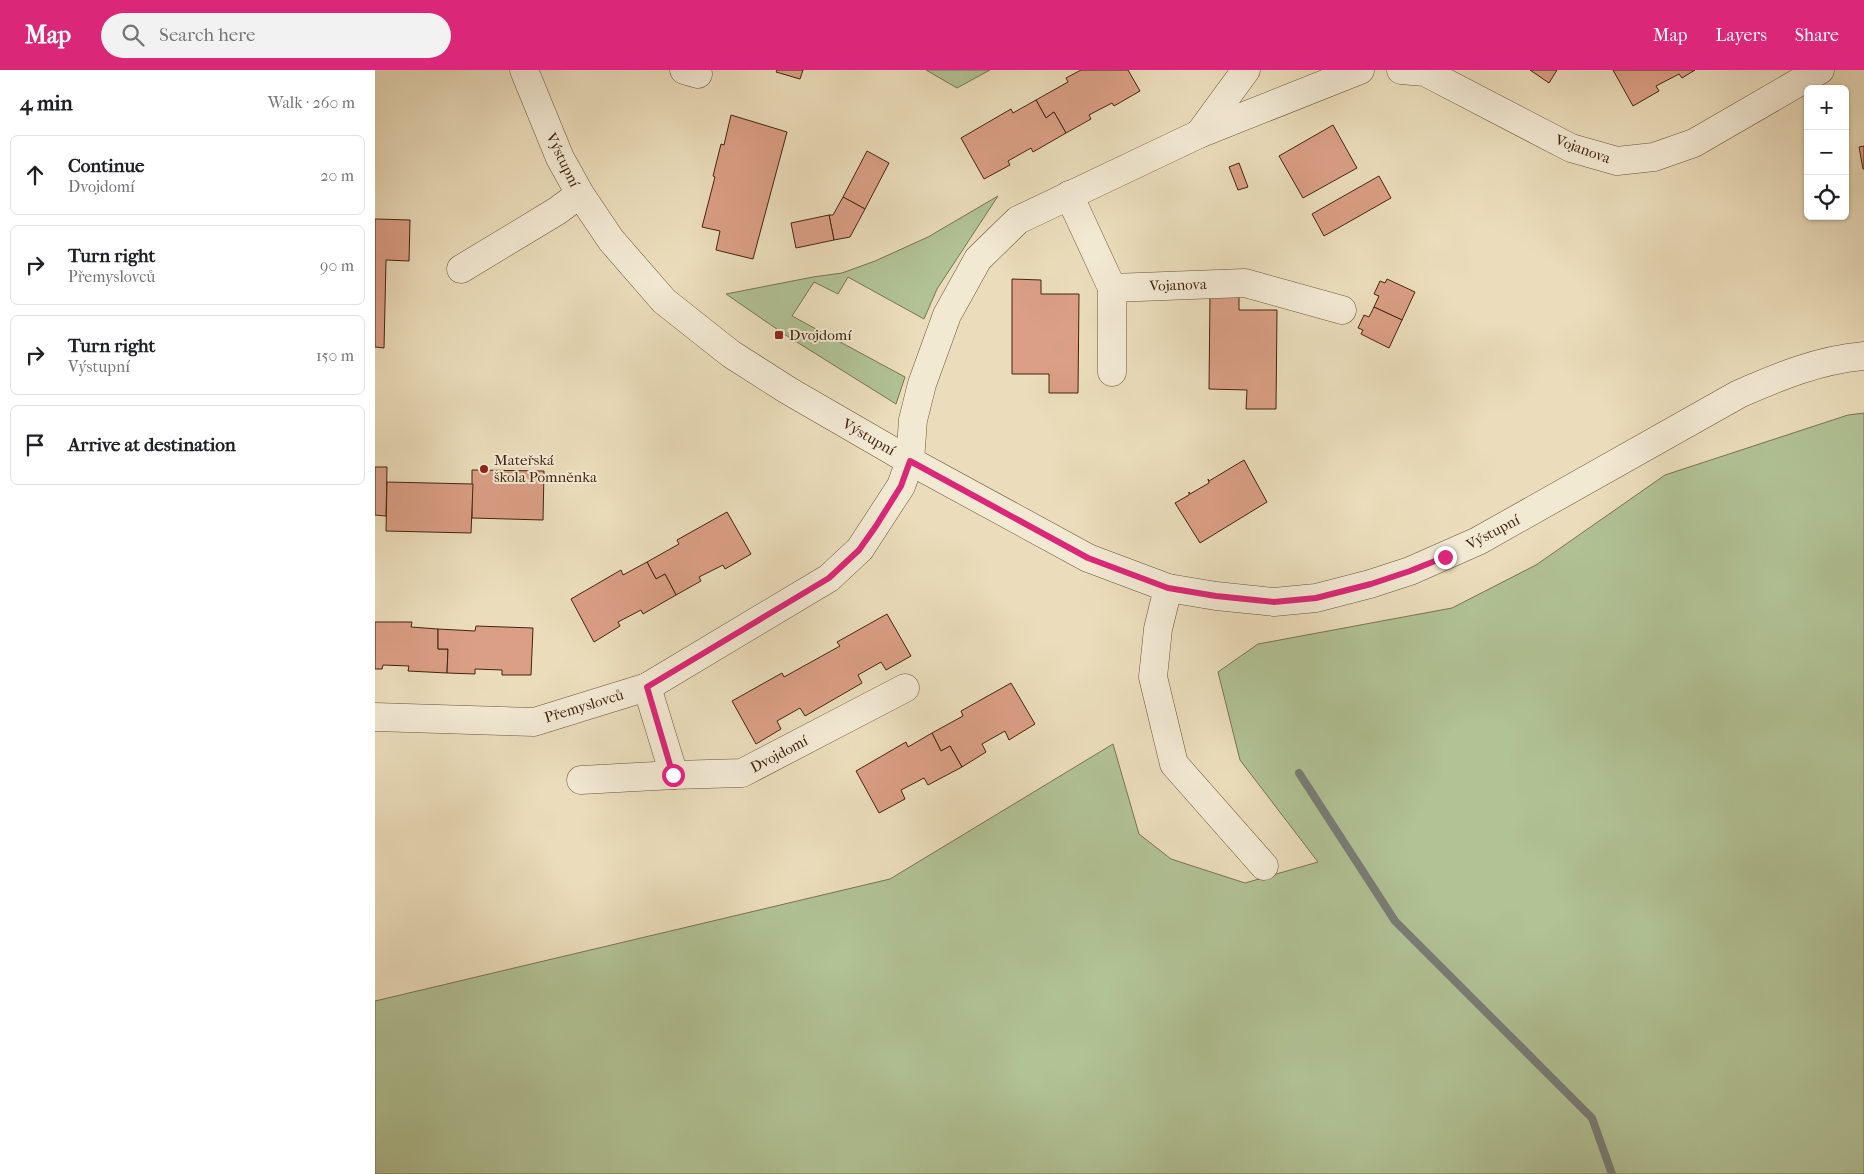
<!DOCTYPE html>
<meta charset="utf-8">
<style>
:root{--surface:#fff;--page:#f2f2f2;--text:#202124;--muted:#757577;--line:#e0e0e0;--accent:#db2777}
body{margin:0;font-family:"IM FELL French Canon",serif;background:var(--page);color:var(--text)}
.controls{position:absolute;right:15px;top:15px;display:grid;overflow:hidden;border-radius:8px;box-shadow:0 1px 4px #0004}
.controls button{width:45px;height:45px;display:grid;place-items:center;padding:0;border:0;border-bottom:1px solid var(--line);background:var(--surface);color:var(--text);font:25px sans-serif}
.stop{position:absolute;width:15px;height:15px;margin:-11px;border:4px solid #db2777;border-radius:50%;background:#fff}
.stop.end{background:#db2777;border-color:#fff;box-shadow:0 1px 5px #0008}
.list{margin:0;padding:0;list-style:none}
h2{display:flex;justify-content:space-between;align-items:center;height:65px;margin:0;padding:0 20px;font-size:21px}
h2 small{font-size:16px;font-weight:400;color:var(--muted)}
.list li{display:grid;grid-template-columns:32px 1fr auto;gap:15px;align-items:center;box-sizing:border-box;height:80px;margin:0 10px 10px;padding:0 10px;border:1px solid var(--line);border-radius:8px}
.list b{display:block;font-size:19px;white-space:nowrap}
.list p{margin:0;font-size:16px;white-space:nowrap;color:var(--muted)}
.list em{font-size:16px;font-style:normal;color:var(--muted)}
.icon{flex:none;width:28px;height:28px;fill:none;stroke:currentColor;stroke-width:2;stroke-linecap:round;stroke-linejoin:round}
.map{position:relative;flex:none;width:1489px;height:1104px;overflow:hidden}
header{display:flex;align-items:center;gap:30px;box-sizing:border-box;height:70px;padding:0 25px;background:var(--accent);color:#fff}
header strong{font-size:24px}
nav{display:flex;gap:28px;margin-inline-start:auto;font-size:18px}
.search{width:350px;height:45px;background:var(--page);display:flex;align-items:center;gap:12px;box-sizing:border-box;padding:0 18px;border-radius:28px;color:var(--muted);font-size:19px}
main{display:flex}
aside{flex:1;background:var(--surface)}
.map>svg:first-child{display:block}
.green{fill:#b1c295;stroke:#7a7352}
.lines{fill:none;stroke-linecap:round;stroke-linejoin:round}
.stream{stroke:#797d76;stroke-width:8}
.building{fill:#da9f85;stroke:#43240f}
.minor-casing{stroke:#6d523a;stroke-width:29}
.minor{stroke:#f2e9d3;stroke-width:28}
.route{stroke:#db2777;stroke-width:6}
.poi-dot{fill:#8f2418;stroke:#f2e9d3;stroke-width:2}
.labels{text-anchor:middle;dominant-baseline:central;stroke-width:4;stroke-linejoin:round;paint-order:stroke}
.street-label{font-size:15px;fill:#43240f;stroke:#f2e9d3}
.poi-label{font-size:15px;fill:#43240f;stroke:#f2e9d3;text-anchor:start}
</style>
<header>
<strong>Map</strong>
<div class="search"><svg class="icon" aria-label="search" viewBox="0 0 24 24"><circle cx="10" cy="10" r="6"/><path d="M15 15l6 6"/></svg>Search here</div>
<nav><a>Map</a><a>Layers</a><a>Share</a></nav>
</header>
<main>
<aside>
<h2>4 min<small>Walk · 260 m</small></h2>
<ul class="list">
<li><svg class="icon" aria-label="ahead" viewBox="0 0 24 24"><path d="M12 20V5M6 11l6-6 6 6"/></svg><div><b>Continue</b><p>Dvojdomí</p></div><em>20 m</em></li>
<li><svg class="icon" aria-label="right" viewBox="0 0 24 24"><path d="M7 20v-9h11M14 6l5 5-5 5"/></svg><div><b>Turn right</b><p>Přemyslovců</p></div><em>90 m</em></li>
<li><svg class="icon" aria-label="right" viewBox="0 0 24 24"><path d="M7 20v-9h11M14 6l5 5-5 5"/></svg><div><b>Turn right</b><p>Výstupní</p></div><em>150 m</em></li>
<li><svg class="icon" aria-label="arrive" viewBox="0 0 24 24"><path d="M6 21V4h12l-3 4 3 4H6"/></svg><div><b>Arrive at destination</b></div></li>
</ul>
</aside>
<div class="map">
<svg width="1489" height="1104" viewBox="0 0 1489 1104">
<rect width="100%" height="100%" fill="#ebddbb"/>
<filter id="stains"><feTurbulence type="fractalNoise" baseFrequency=".004" numOctaves="4"/><feColorMatrix values="0 0 0 0 .2 0 0 0 0 .09 0 0 0 0 .02 0 0 0 .5 -.17"/></filter>
<radialGradient id="worn" r=".72"><stop offset=".6" stop-color="#630" stop-opacity="0"/><stop offset="1" stop-color="#630" stop-opacity=".3"/></radialGradient>
<g class="green">
<path d="M551,0h64l-33,18z"/>
<path d="M623,126l-61,93 -13,30 -76,-42 -10,17 -24,-12 -22,34 113,61 -9,27 -112,-70 -58,-40 87,-17 29,-4 33,-12 53,-24z"/>
<path d="M1489,343v761h-1489v-173l515,-122 223,-135 26,90 32,25 74,24 73,-21 -78,-102 -22,-88 40,-28 194,-36 84,-43 129,-90 183,-60z"/>
</g>
<g class="lines">
<path class="stream" d="M924,703l96,148 197,197 20,56"/>
</g>
<g class="building">
<path d="M402,0h26l-3,9 -24,-7z"/>
<path d="M706,0h47l12,21 -26,15 -2,-3 -23,12 2,4 -25,14 -12,-21 -8,6 -10,-18 32,-18 -2,-4z"/>
<path d="M1155,0h27l-8,13z"/>
<path d="M1238,0h82l-13,8 -3,-4 -23,12 3,5 -26,15z"/>
<path d="M661,30l10,18 8,-6 12,21 -33,19 -2,-4 -23,13 2,4 -26,14 -23,-41 50,-29 2,4z"/>
<path d="M356,45l56,17 -34,127 -37,-9 4,-19 -18,-4 13,-50 -2,-1 8,-32 3,1z"/>
<path d="M958,55l24,43 -54,30 -24,-42z"/>
<path d="M1489,76v23h-1l-4,-22z"/>
<path d="M492,81l22,12 -24,46 -22,-12z"/>
<path d="M864,93l9,24 -10,3 -9,-23z"/>
<path d="M1004,106l12,22 -67,38 -12,-22z"/>
<path d="M468,127l22,12 -15,28 -16,3 -5,-25h4z"/>
<path d="M454,145l5,25 -38,8 -5,-25z"/>
<path d="M0,149l35,1 -1,41 -23,-1 -2,88 -9,-1z"/>
<path d="M637,209l29,1v14h38l-1,99h-29v-19h-37z"/>
<path d="M1012,209l28,13 -13,28 -28,-13 5,-11 -5,-2 6,-13 5,2z"/>
<path d="M835,225l29,1v14h38l-1,99h-30l1,-19 -38,-1z"/>
<path d="M999,237l28,13 -13,28 -28,-14 2,-4 -5,-2 6,-13 5,2z"/>
<path d="M869,390l23,42 -67,41 -25,-40 14,-8v-3l1,2 19,-11 -1,-4 1,2z"/>
<path d="M0,397h12l-1,49 -11,-1z"/>
<path d="M97,400l72,1 -1,49 -71,-2z"/>
<path d="M12,412l86,2 -2,49 -85,-2z"/>
<path d="M352,442l24,42 -26,15 -2,-4 -24,12 2,4 -25,14 -11,-21 -9,5 -9,-17 32,-18 -2,-4z"/>
<path d="M272,492l9,17 9,-5 11,21 -33,19 -2,-4 -23,12 2,4 -26,16 -23,-43 50,-29 2,5z"/>
<path d="M512,544l24,42 -25,14 -5,-8 -23,13 4,8 -57,33 -5,-8 -23,13 4,8 -25,15 -24,-43 50,-28 2,4 56,-31 -3,-4z"/>
<path d="M0,552h37l-1,5 27,2v20h10l-1,24 -39,-2 1,-5 -26,-1 -1,4h-7z"/>
<path d="M101,556l57,2 -2,47h-29v-5l-27,-1v5l-28,-1 1,-24h-10v-20l37,2z"/>
<path d="M636,613l24,41 -26,16 -4,-9 -23,13 4,8 -24,15 -12,-21 -9,5 -9,-18 31,-17 -2,-5z"/>
<path d="M557,663l9,18 9,-5 12,21 -34,18 -4,-7 -23,12 4,9 -26,14 -23,-42 50,-29 2,5z"/>
</g>
<g class="lines">
<defs>
<g id="minor">
<path d="M149,0l36,88 20,36 31,46 53,61 67,53 58,37 121,70 178,97 80,30 48,8 58,6 42,-4 54,-14 40,-13 68,-30 261,-147c41,-18 80,-34 125,-38"/>
<path d="M309,0l14,4"/>
<path d="M1026,0l24,2 146,76 46,13 37,-4 40,-14 126,-73"/>
<path d="M824,64l47,-64"/>
<path d="M694,125l43,93 133,-5 97,27"/>
<path d="M86,199l96,-58 23,-17"/>
<path d="M737,302v-84"/>
<path d="M793,518l-10,41 -5,48 21,87 90,102"/>
<path d="M272,617l27,88 68,-2 163,-85"/>
<path d="M0,647l159,5 113,-35 182,-109 31,-29 41,-63 9,-25 3,-41 9,-36 25,-69 31,-56 40,-39 181,-86 161,-64"/>
<path d="M206,710l93,-5"/>
</g>
</defs>
<use href="#minor" class="minor-casing"/>
<use href="#minor" class="minor"/>
</g>
<g class="lines">
<path class="route" d="M298,705l-26,-88 182,-109 30,-28 17,-24 25,-40 9,-25 178,97 80,30 48,8 58,6 42,-4 55,-14 39,-13 35,-14"/>
</g>
<g class="poi-dot">
<rect x="399" y="260" width="10" height="10" rx="2.5"/>
<circle cx="109" cy="399" r="5"/>
</g>
<g class="labels">
<g class="street-label">
<text transform="translate(1208 79) rotate(20)">Vojanova</text>
<text transform="translate(188 90) rotate(64)">Výstupní</text>
<text transform="translate(803 215) rotate(-2)">Vojanova</text>
<text transform="translate(494 367) rotate(30)">Výstupní</text>
<text transform="translate(1118 462) rotate(-28)">Výstupní</text>
<text transform="translate(209 636) rotate(-17)">Přemyslovců</text>
<text transform="translate(404 684) rotate(-28)">Dvojdomí</text>
</g>
<g class="poi-label">
<text x="414" y="265">Dvojdomí</text>
<text x="119" y="390">Mateřská<tspan x="119" dy="17">škola Pomněnka</tspan></text>
</g>
</g>
<rect width="100%" height="100%" filter="url(#stains)"/>
<rect width="100%" height="100%" fill="url(#worn)"/>
</svg>
<div class="controls">
<button>+</button>
<button>−</button>
<button><svg class="icon" aria-label="locate" viewBox="0 0 24 24"><circle cx="12" cy="12" r="6"/><path d="M12 2v4M12 18v4M2 12h4M18 12h4"/></svg></button>
</div>
<div class="stop" style="left:298px;top:705px"></div>
<div class="stop end" style="left:1070px;top:487px"></div>
</div>
</main>
